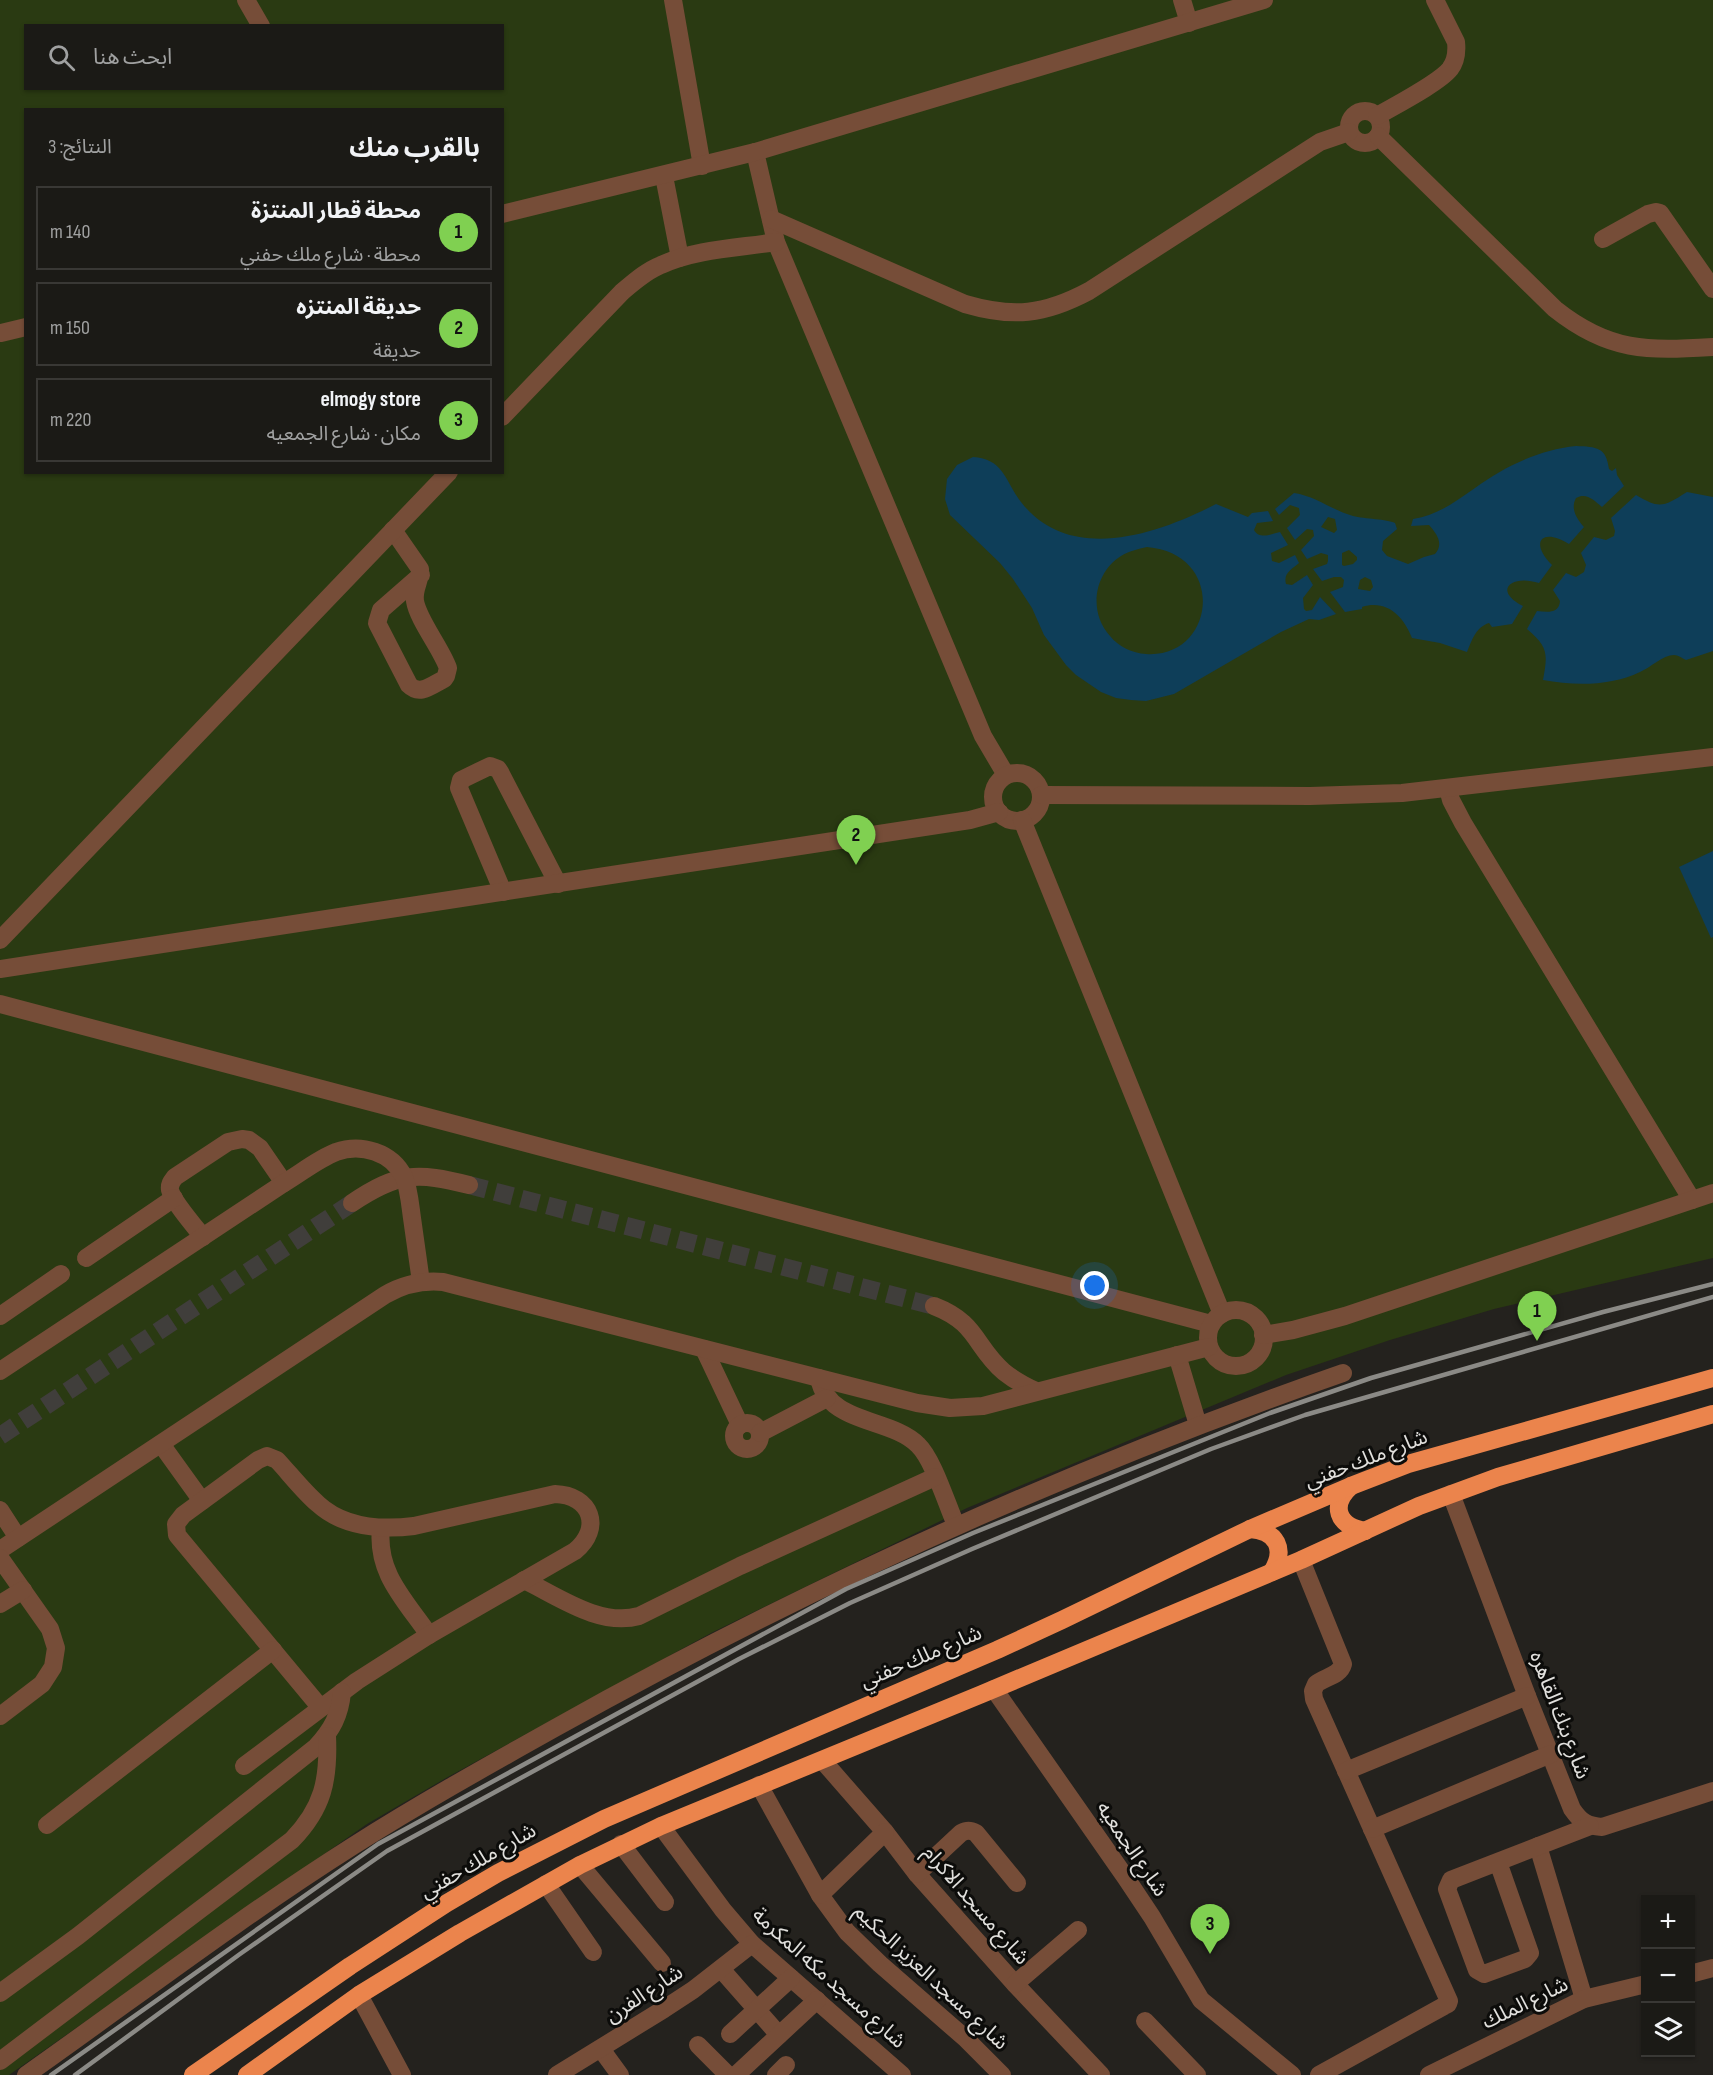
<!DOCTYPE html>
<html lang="ar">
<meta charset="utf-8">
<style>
:root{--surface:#1b1a16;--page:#24231f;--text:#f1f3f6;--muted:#a0a1a1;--line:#393835;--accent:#80d051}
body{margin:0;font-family:"Sofia Sans Condensed","Noto Sans Arabic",sans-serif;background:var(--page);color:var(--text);direction:rtl}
.controls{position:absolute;right:18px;bottom:18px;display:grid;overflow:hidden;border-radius:0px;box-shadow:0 2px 4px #0004}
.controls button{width:54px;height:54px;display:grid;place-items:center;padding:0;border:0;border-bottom:2px solid var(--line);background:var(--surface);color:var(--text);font:30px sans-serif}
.you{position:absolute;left:1095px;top:1286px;width:21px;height:21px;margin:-15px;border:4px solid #fff;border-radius:50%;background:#1a73e8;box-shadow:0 0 0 9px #1a73e833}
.badge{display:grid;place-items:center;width:39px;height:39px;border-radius:50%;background:var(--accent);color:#111;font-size:20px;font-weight:700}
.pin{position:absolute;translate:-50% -50px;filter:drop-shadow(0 2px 3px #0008)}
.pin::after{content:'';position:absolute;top:32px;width:21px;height:18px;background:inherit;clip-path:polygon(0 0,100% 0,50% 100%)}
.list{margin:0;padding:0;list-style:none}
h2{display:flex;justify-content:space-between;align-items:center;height:78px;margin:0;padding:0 24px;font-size:26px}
h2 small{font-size:20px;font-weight:400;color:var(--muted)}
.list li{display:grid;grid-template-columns:39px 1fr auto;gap:18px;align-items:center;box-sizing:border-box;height:84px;margin:0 12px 12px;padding:0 12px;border:2px solid var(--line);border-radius:0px}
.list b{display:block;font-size:22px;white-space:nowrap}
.list p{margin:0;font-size:20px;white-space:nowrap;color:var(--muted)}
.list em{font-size:20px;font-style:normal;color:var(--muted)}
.icon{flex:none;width:33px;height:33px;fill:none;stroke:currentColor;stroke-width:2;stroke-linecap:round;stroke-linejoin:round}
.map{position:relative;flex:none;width:1713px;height:2075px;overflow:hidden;direction:ltr}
.search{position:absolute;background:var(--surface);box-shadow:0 2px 4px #0004;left:24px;top:24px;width:480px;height:66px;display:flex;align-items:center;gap:15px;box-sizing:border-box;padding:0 21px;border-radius:0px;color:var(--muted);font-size:22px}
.panel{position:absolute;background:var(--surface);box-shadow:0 2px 4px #0004;left:24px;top:108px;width:480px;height:366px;border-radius:0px;direction:rtl}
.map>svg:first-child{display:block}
.green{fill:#2a3a12;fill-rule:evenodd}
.water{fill:#0e3e59;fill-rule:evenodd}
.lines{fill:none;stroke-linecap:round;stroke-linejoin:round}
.minor-tunnel{stroke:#403e3b;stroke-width:18;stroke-dasharray:18 9;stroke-linecap:butt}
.minor{stroke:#764d38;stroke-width:18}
.highway{stroke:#eb844c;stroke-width:18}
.rail{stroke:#8b8a86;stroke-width:4.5}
.labels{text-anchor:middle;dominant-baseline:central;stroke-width:6;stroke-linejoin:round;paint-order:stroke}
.street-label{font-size:21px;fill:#e1e0dd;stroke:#0c0c0a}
</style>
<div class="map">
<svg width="1713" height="2075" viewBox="0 0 1713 2075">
<rect width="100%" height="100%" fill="#24221e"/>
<path class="green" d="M0,0h1713v1258l-219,51 -104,31 -104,35 -319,133 -256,125 -265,145 -79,46 -358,251h-9zM26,26h476v62h-476zM26,110h476v362h-476z"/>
<g class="water">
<path d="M1576,446c21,1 30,1 33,23l3,2 4,-3 1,7 7,11 -22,21c-8,-7 -16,-15 -26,-9 -6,11 1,21 8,29l-15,17c-27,-17 -40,-2 -17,21l-13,18c-27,-9 -47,7 -16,23l-11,18 -20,3 -3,-4c-13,4 -17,17 -22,29l-27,-9 -28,-5c-8,-21 -25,-39 -50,-31v2l-17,3 -15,-20 13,-5 1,-7 -3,-3h-7l-12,4 -9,-12 14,-5 1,-3v-6l-7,-2 -14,6 -6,-9 13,-14 -1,-6 -6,-1 -12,11 -8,-12 13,-13 -1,-7 -9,-3 -11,10 -4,-6 19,-16c21,3 38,17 59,23 12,3 34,3 42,7l2,6 -14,12 -1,9 5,6 21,8 16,-7 11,-3c9,-10 2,-20 -6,-29l-18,1 2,-7c25,-4 42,-17 62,-31 30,-22 64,-38 101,-42zM1328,517l7,2 2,11 -3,3 -13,-6zM1349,550l8,7v3l-4,4 -9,2 -2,-1v-12zM1365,577l6,3 2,7 -3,4 -12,-2 2,-9z"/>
<path d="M973,457c31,2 32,24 48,45 49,63 137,32 195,2l32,13 4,-4 16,-2 5,10 -16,2 -3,7c6,10 17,4 26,2l8,13 -17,8 1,8 7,2 16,-8 4,8c-7,6 -16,10 -13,21l6,1 15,-10 6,10 -10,13 1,11 2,2 6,-1 8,-13 16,17 -17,6 -10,-1 -28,13 -107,62 -28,7 -15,-1 -15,-2 -15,-6 -25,-17 -10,-10 -22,-30 -12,-27 -19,-29 -13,-16 -50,-48 -5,-16 2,-20 10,-14zM1147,547c81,7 68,112 -1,107 -14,-1 -27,-7 -36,-18 -22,-24 -16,-63 11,-80 8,-5 17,-7 26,-9z"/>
<path d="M1687,492l26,5v154l-27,9c-4,-2 -8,-5 -12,-5 -11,0 -24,13 -34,17 -29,14 -65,14 -97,8 5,-27 5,-33 -16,-51l10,-18c10,1 22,3 23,-10l-7,-11 13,-17 10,4 8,-5 2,-7 -5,-12 13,-16 12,3 8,-4 1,-5 -4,-13 25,-23c24,14 27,12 51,-3z"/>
<path d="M1713,851v86l-2,1 -32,-71z"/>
</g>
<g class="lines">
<g class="minor-tunnel">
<path d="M469,1185l465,121"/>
<path d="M0,1436l352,-233"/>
</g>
<g class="minor">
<path d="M246,0l15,26"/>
<path d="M673,0l29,166"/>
<path d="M1182,0l7,23"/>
<circle cx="1365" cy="127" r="16"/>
<path d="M1377,116c17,-10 62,-33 73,-47 6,-8 7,-18 6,-27l-21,-42"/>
<path d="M1378,136l177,173c54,43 92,42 158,38"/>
<path d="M755,152l21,90 207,494 23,39"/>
<path d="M664,176l16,82"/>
<path d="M502,214l253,-62 509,-152"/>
<path d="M771,219l194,85c48,14 79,11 124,-13l217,-140 14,-9 29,-10"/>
<path d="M1603,239l45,-25 8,-2 4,1 53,76"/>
<path d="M1,333l25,-6"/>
<path d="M502,417l120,-125c12,-10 24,-21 39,-27 35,-16 77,-17 115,-23"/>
<path d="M393,530l27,39c1,11 -7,20 -5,32 3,19 26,47 33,67l-2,8 -2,3c-12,6 -24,17 -35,6l-32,-62 4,-13 40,-35"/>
<circle cx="1017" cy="797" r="24"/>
<path d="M1448,789l3,11 12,23 229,377"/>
<path d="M1041,795l269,1 92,-3 311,-36"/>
<path d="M1022,820l200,494"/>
<path d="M503,892l-44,-104 2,-8 29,-14 8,3 2,3 58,112"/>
<path d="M0,940l449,-468"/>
<path d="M0,969l970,-149 29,-8"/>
<path d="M0,1004l1211,320"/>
<path d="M352,1203c46,-31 65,-31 117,-18"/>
<path d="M203,1237c-8,-10 -31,-37 -33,-47 -1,-6 2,-9 5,-13l53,-35 14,-3 7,1 11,8 24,35"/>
<path d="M86,1258l88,-60"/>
<path d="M934,1306c44,17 40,40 70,66 10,8 21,14 32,19"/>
<circle cx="1236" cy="1338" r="28"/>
<path d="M0,1316l61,-42"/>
<path d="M1263,1335l30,-5 52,-14 368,-123"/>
<path d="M704,1349l36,76"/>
<path d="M1177,1355l21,70"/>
<path d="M0,1371l284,-188c17,-10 34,-24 52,-31 25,-9 56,0 68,25 5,12 6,27 8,41 3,21 6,42 9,64"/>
<path d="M819,1378c9,47 71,39 99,67 15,14 29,60 38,80"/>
<circle cx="747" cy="1436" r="13"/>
<path d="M760,1433l67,-35"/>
<path d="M161,1444l41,57"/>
<path d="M1451,1494l76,202 45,113c9,13 15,17 30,18l111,-36"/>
<path d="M0,1510l18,28"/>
<path d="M381,1528c-5,45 24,72 48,107"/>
<path d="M0,1550l385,-255c19,-11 37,-15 58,-13l474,121 33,5 33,-2 226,-59"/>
<path d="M0,1558l50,71 6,19 -3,19 -11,17 -42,32"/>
<path d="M1301,1560l42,104c-3,12 -19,13 -27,20l-3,7 1,8 135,302 -1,3 -4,2 -125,69"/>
<path d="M524,1580c35,17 76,47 115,36l101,-50 195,-89"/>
<path d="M0,1604l23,-14"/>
<path d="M994,1689l132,189 26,39 49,83 91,75"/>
<path d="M823,1761l62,71 32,42 98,110 86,91"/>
<path d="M244,1766l113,-85 72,-46 146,-84c28,-23 16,-56 -20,-57l-141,32c-33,4 -71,1 -96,-22 -15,-13 -28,-30 -41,-44l-10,-4 -9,4 -75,55 -7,9 1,11 143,172"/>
<path d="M1346,1771l181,-75"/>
<path d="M759,1785l61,110 27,37 33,32 85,74 37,37"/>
<path d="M47,1825l226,-175"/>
<path d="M661,1826l62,84 29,34 150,131"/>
<path d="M1372,1829l179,-75"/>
<path d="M621,1844l44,58"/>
<path d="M1538,1846l46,153"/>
<path d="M1498,1862l32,91 -5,6 -41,15 -7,-4 -30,-81 4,-9 139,-54"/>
<path d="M580,1865l82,98"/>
<path d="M917,1874l44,-41c6,-3 9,-3 15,0l41,50"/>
<path d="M546,1884l47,68"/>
<path d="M820,1895l65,-63"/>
<path d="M721,1969l58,66"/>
<path d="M1690,1974l23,-6"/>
<path d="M1015,1984l63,-54"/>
<path d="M0,1993l78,-57 238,-189c16,-17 24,-32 26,-55"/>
<path d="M359,1995l43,80"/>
<path d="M1145,2021l52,54"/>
<path d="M730,2034l61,-56"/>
<path d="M698,2045l30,30"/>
<path d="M601,2049l19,26"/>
<path d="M0,2061l292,-221c31,-32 37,-60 35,-104"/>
<path d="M26,2075c109,-77 215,-158 327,-229 66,-42 134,-80 202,-118 252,-141 515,-260 788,-355"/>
<path d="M557,2075l107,-66 29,-19 59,-46"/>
<path d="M736,2075l81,-75"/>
<path d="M776,2075l10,-10"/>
<path d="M1429,2075l155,-76 62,-15"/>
</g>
<g class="highway">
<path d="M1351,1486c-21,19 -14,40 14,45"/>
<path d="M1250,1529c27,2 36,20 22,43"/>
<path d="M193,2075l157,-109 97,-63 51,-30 106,-54 393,-169 65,-30 188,-91 101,-43 57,-22 305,-86"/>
<path d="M247,2075l112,-80 101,-62 120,-68 81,-39 321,-132 319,-134 118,-54 79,-29 215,-63"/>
</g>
<g class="rail">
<path d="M51,2075l327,-231 468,-255 127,-56 297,-120 101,-35 232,-66 110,-28"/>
<path d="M75,2075l165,-121 147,-103 352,-192 111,-56 122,-54 239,-100 94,-34 408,-118"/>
</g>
</g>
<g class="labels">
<g class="street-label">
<text transform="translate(1366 1459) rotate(-21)">شارع ملك حفني</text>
<text transform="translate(921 1657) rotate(-23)">شارع ملك حفني</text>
<text transform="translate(1560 1715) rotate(69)">شارع بنك القاهره</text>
<text transform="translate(1132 1849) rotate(56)">شارع الجمعيه</text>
<text transform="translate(478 1861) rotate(-30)">شارع ملك حفني</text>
<text transform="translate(976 1905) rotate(49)">شارع مسجد الاكرام</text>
<text transform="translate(931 1977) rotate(43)">شارع مسجد العزيز الحكيم</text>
<text transform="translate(829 1978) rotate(42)">شارع مسجد مكه المكرمة</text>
<text transform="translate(644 1994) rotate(-33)">شارع الفرن</text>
<text transform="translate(1525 2003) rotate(-26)">شارع الملك</text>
</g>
</g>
</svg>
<div class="controls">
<button>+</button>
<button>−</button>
<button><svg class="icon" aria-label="layers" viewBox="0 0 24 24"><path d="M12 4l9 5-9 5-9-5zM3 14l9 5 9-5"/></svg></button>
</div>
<div class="you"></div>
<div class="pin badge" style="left:1537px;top:1341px">1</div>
<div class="pin badge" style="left:856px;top:865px">2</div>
<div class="pin badge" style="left:1210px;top:1954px">3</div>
<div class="search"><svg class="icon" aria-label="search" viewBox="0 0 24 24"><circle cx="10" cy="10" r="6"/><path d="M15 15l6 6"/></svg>ابحث هنا</div>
<section class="panel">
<h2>بالقرب منك<small>النتائج: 3</small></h2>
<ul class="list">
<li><span class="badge">1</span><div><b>محطة قطار المنتزة</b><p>محطة · شارع ملك حفني</p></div><em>140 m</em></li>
<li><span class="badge">2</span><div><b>حديقة المنتزه</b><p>حديقة</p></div><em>150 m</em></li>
<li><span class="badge">3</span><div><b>elmogy store</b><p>مكان · شارع الجمعيه</p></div><em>220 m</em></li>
</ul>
</section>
</div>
